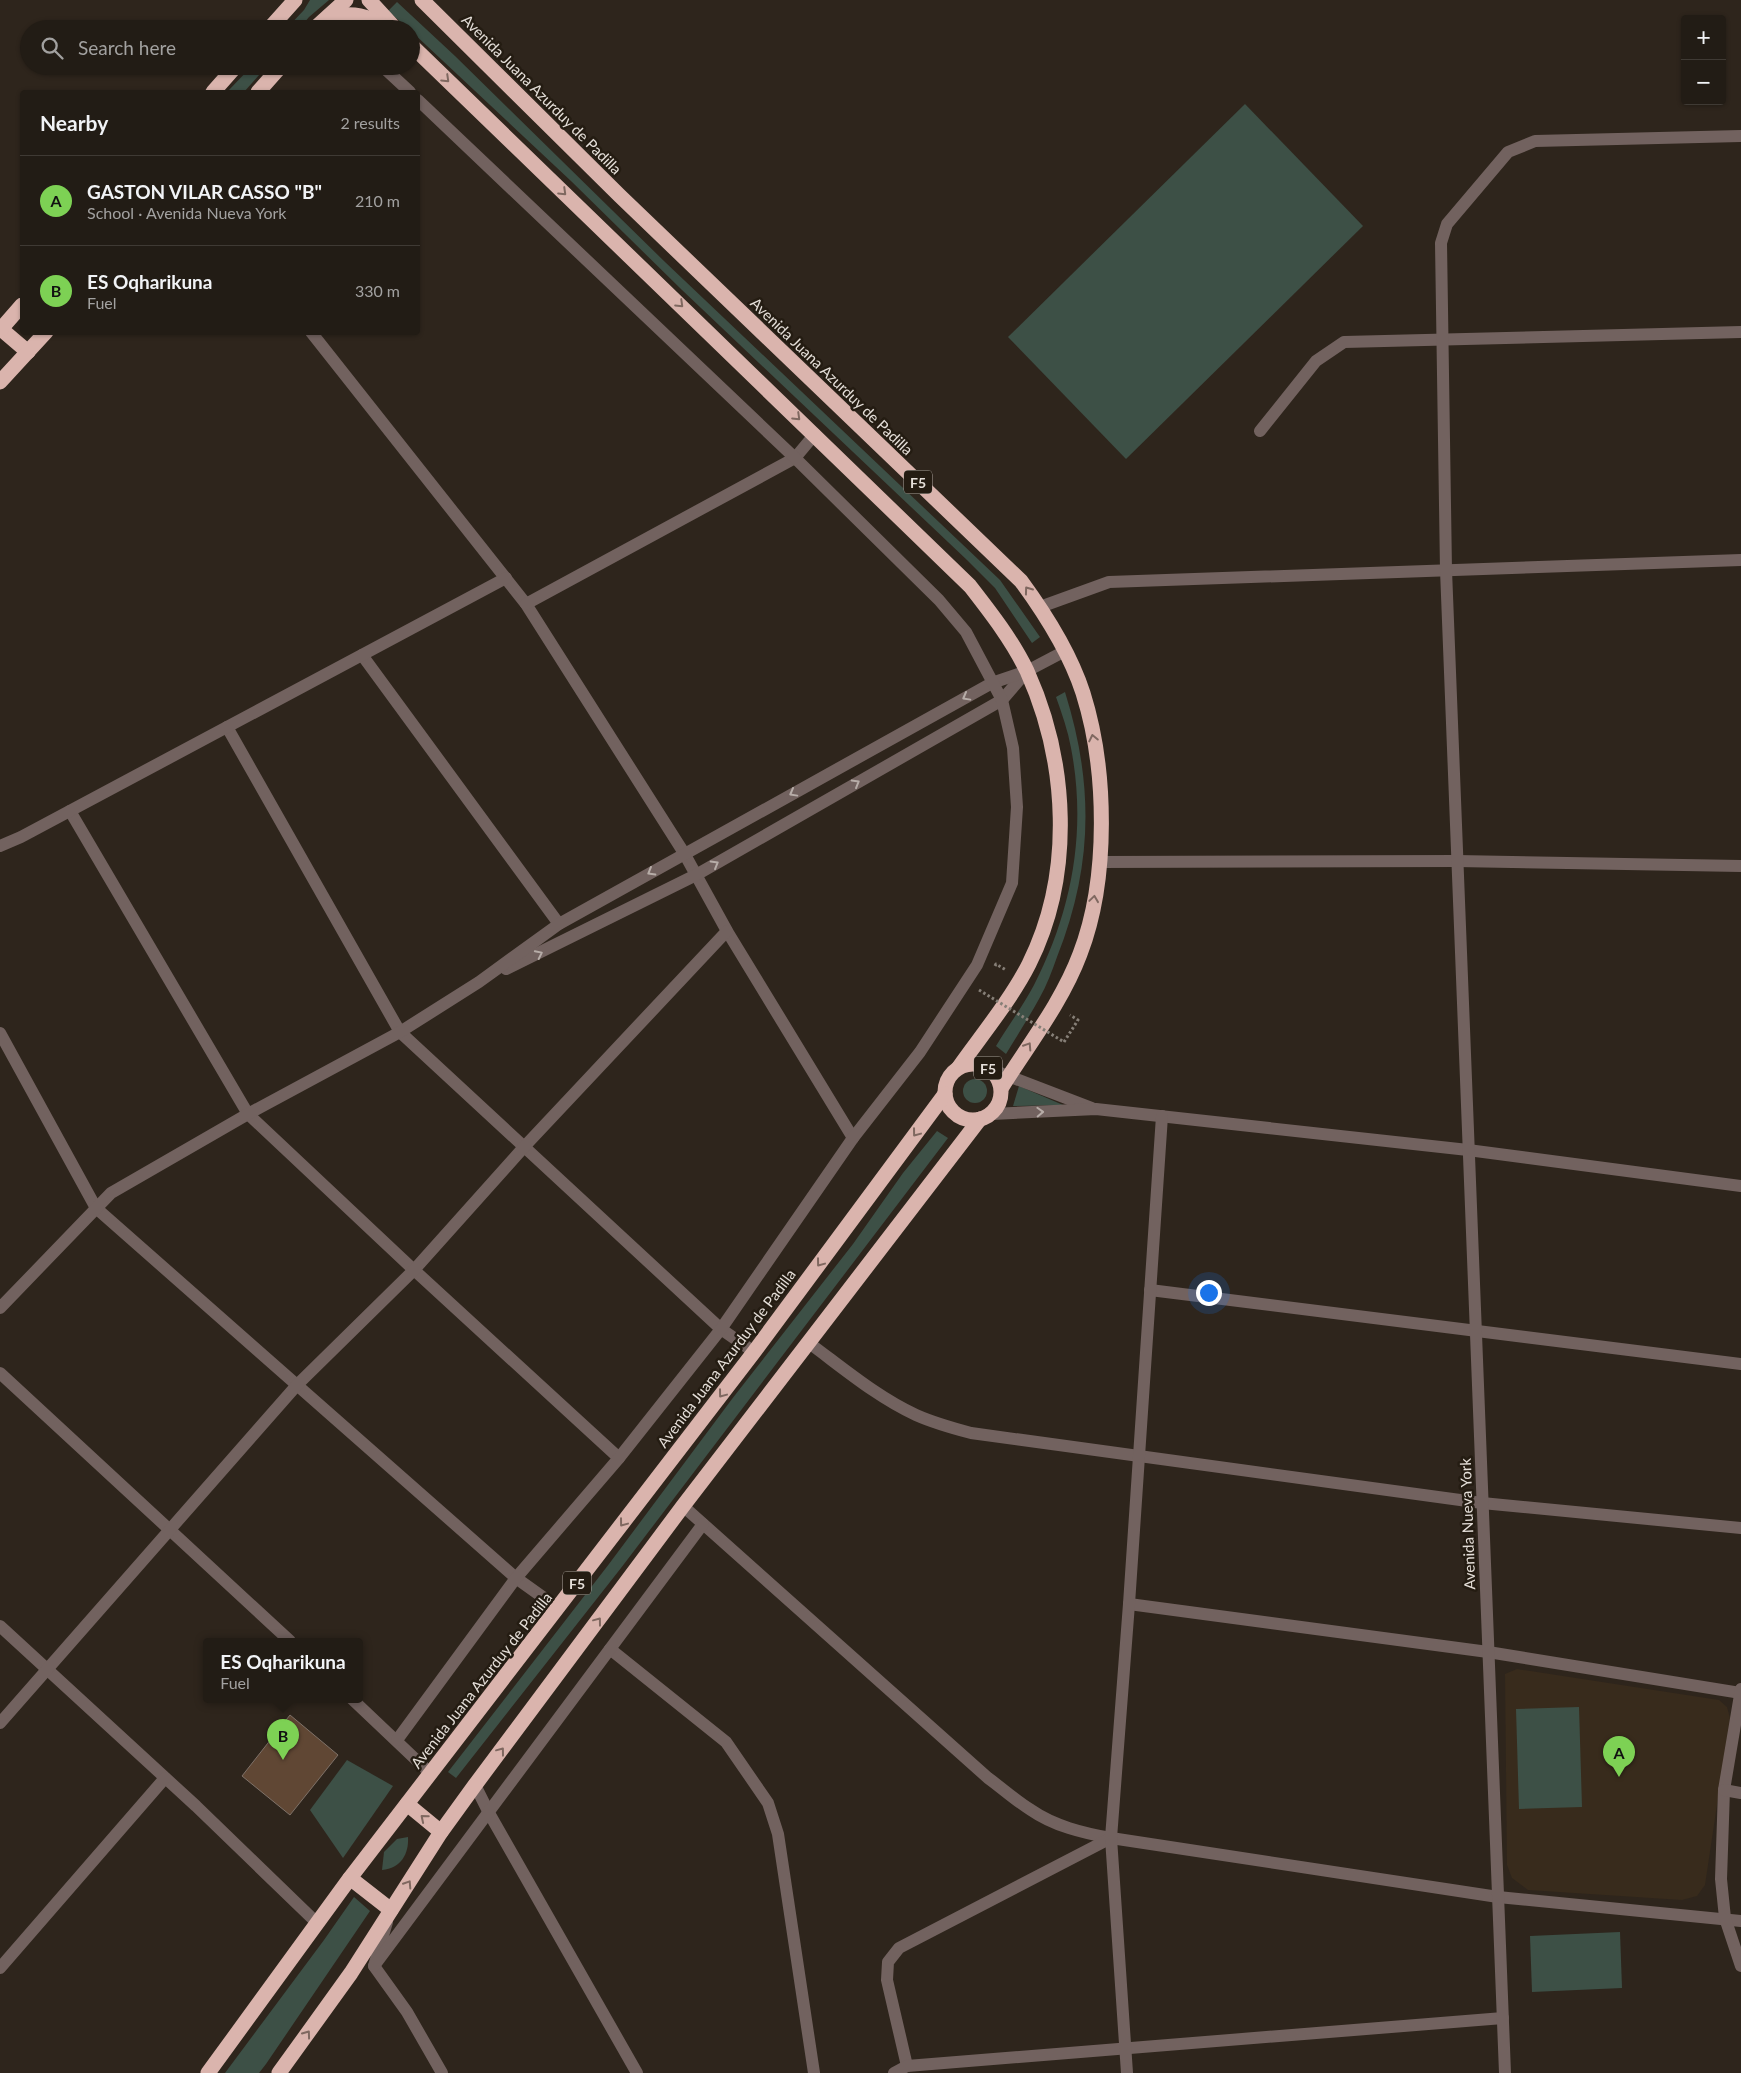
<!DOCTYPE html>
<meta charset="utf-8">
<style>
:root{--surface:#221c15;--page:#2e2922;--text:#f1f3f6;--muted:#a2a1a0;--line:#3f3a34;--accent:#7dd154}
body{margin:0;font-family:Lato,sans-serif;background:var(--page);color:var(--text)}
.controls{position:absolute;right:15px;top:15px;display:grid;overflow:hidden;border-radius:5px;box-shadow:0 1px 4px #0004}
.controls button{width:45px;height:45px;display:grid;place-items:center;padding:0;border:0;border-bottom:1px solid var(--line);background:var(--surface);color:var(--text);font:25px sans-serif}
.you{position:absolute;left:1208px;top:1292px;width:18px;height:18px;margin:-12px;border:4px solid #fff;border-radius:50%;background:#1a73e8;box-shadow:0 0 0 8px #1a73e833}
.badge{display:grid;place-items:center;width:32px;height:32px;border-radius:50%;background:var(--accent);color:#111;font-size:16px;font-weight:700}
.pin{position:absolute;translate:-50% -41px;filter:drop-shadow(0 1px 2px #0008)}
.pin::after{content:'';position:absolute;top:26px;width:18px;height:15px;background:inherit;clip-path:polygon(0 0,100% 0,50% 100%)}
.popup{position:absolute;left:203px;top:1638px;width:160px;height:65px;box-sizing:border-box;display:grid;place-content:center;border-radius:5px;background:var(--surface);filter:drop-shadow(0 1px 4px #0005);font-size:16px;white-space:nowrap;color:var(--muted)}
.popup b{font-size:19px;color:var(--text)}
.popup::after{content:'';position:absolute;left:50%;top:100%;margin-left:-10px;border:10px solid transparent;border-top-color:var(--surface)}
.list{margin:0;padding:0;list-style:none}
h2{display:flex;justify-content:space-between;align-items:center;height:65px;margin:0;padding:0 20px;font-size:21px}
h2 small{font-size:16px;font-weight:400;color:var(--muted)}
.list li{display:grid;grid-template-columns:32px 1fr auto;gap:15px;align-items:center;box-sizing:border-box;height:90px;padding:0 20px;border-top:1px solid var(--line)}
.list b{display:block;font-size:19px;white-space:nowrap}
.list p{margin:0;font-size:16px;white-space:nowrap;color:var(--muted)}
.list em{font-size:16px;font-style:normal;color:var(--muted)}
.icon{flex:none;width:28px;height:28px;fill:none;stroke:currentColor;stroke-width:2;stroke-linecap:round;stroke-linejoin:round}
.map{position:relative;flex:none;width:1741px;height:2073px;overflow:hidden}
.search{position:absolute;background:var(--surface);box-shadow:0 1px 4px #0004;left:20px;top:20px;width:400px;height:55px;display:flex;align-items:center;gap:12px;box-sizing:border-box;padding:0 18px;border-radius:28px;color:var(--muted);font-size:19px}
.panel{position:absolute;background:var(--surface);box-shadow:0 1px 4px #0004;left:20px;top:90px;width:400px;height:245px;border-radius:5px}
.map>svg:first-child{display:block}
.built{fill:#382b1c}
.green{fill:#3d5046}
.building{fill:#604734;stroke:#7f7269}
.lines{fill:none;stroke-linecap:round;stroke-linejoin:round}
.path{stroke:#867f77;stroke-width:3;stroke-dasharray:2.5 2.5;stroke-linecap:butt}
.minor{stroke:#72625f;stroke-width:12}
.highway{stroke:#dab4ad;stroke-width:15}
.path-bridge{stroke:#867f77;stroke-width:3;stroke-dasharray:2.5 2.5;stroke-linecap:butt}
.oneway{stroke:#7f6860}
.oneway2{stroke:#b7ada8}
.labels{text-anchor:middle;dominant-baseline:central;stroke-width:5;stroke-linejoin:round;paint-order:stroke}
.shield{fill:#241c12;stroke:#aba49d;stroke-width:1}
.shield-label{font-size:14px;font-weight:bold;fill:#e5dfd9}
.street-label{font-size:15px;fill:#e5dfd9;stroke:#241c12}
</style>
<div class="map">
<svg width="1741" height="2073" viewBox="0 0 1741 2073">
<rect width="100%" height="100%" fill="#2e251c"/>
<path class="built" d="M1517,1669l202,31 8,7 3,11 -25,167 -8,11 -15,4 -154,-10 -16,-12 -5,-13 -2,-191z"/>
<g class="green">
<path d="M310,0h19l-20,17 -10,12h-13l18,-19z"/>
<path d="M397,2l58,54 210,206 335,318 40,57 -8,6 -37,-55 -28,-28 -285,-270 -111,-109 -160,-150v-2h-2l-21,-18z"/>
<path d="M252,66h15l-23,26h-17z"/>
<path d="M1245,104l118,122 -237,233 -118,-122z"/>
<path d="M1065,692c29,93 28,174 -8,265 -5,14 -10,28 -18,42 -10,18 -22,37 -33,55l-10,-8c12,-20 27,-40 38,-61 38,-74 53,-154 37,-237 -3,-17 -9,-34 -15,-51z"/>
<circle cx="975" cy="1091" r="12"/>
<path d="M1019,1086l44,19 -50,1z"/>
<path d="M937,1131l11,7 -327,430 -165,210 -8,-6 161,-208 123,-165 121,-155 50,-71z"/>
<path d="M1579,1707l3,100 -63,2 -3,-100z"/>
<path d="M347,1760l46,26 -50,72 -33,-48z"/>
<path d="M408,1837c1,17 -7,31 -26,33l2,-18 13,-13z"/>
<path d="M354,1897l16,14 -104,153 -7,9h-34l99,-133z"/>
<path d="M1620,1932l2,56 -90,4 -2,-56z"/>
</g>
<path class="building" d="M290,1715l48,40 -48,60 -48,-39z"/>
<g class="lines">
<g class="path">
<path d="M995,966l1,-2 10,6"/>
<path d="M1064,1042l14,-22 -8,-5"/>
</g>
<g class="minor">
<path d="M329,16l13,13"/>
<path d="M382,66l28,26"/>
<path d="M311,332l215,272 158,249 43,78 126,207"/>
<path d="M1260,431l56,-70 28,-19 397,-10"/>
<path d="M526,604l269,-146 20,-24"/>
<path d="M1040,607l69,-25 632,-22"/>
<path d="M362,655l197,269"/>
<path d="M227,727l173,305 321,297 33,23"/>
<path d="M70,811l178,303 166,156 205,188"/>
<path d="M0,846l21,-9 485,-259"/>
<path d="M1099,862l358,-1 284,5"/>
<path d="M506,969l190,-94 306,-175 25,-29"/>
<path d="M0,1033l96,175 420,370 42,30"/>
<path d="M990,1069l102,39"/>
<path d="M992,1114l104,-5 372,41 273,36"/>
<path d="M1150,1290l591,74"/>
<path d="M0,1308l111,-115 137,-79 152,-82 79,-50 80,-58 433,-241 35,-12 38,-20"/>
<path d="M809,1343c34,25 68,54 107,72 18,8 36,13 55,18l511,70 259,25"/>
<path d="M0,1373l290,268"/>
<path d="M683,1506l305,272c14,10 28,23 43,32 23,16 52,23 80,28l387,59 243,24"/>
<path d="M1129,1604l359,48 253,41"/>
<path d="M0,1626l196,180 121,117"/>
<path d="M610,1649l116,93 42,61 10,31 36,239"/>
<path d="M1741,1689l-17,101 -3,89 4,39 16,48"/>
<path d="M352,1699l78,74"/>
<path d="M0,1723l297,-338 117,-115 110,-123 203,-216"/>
<path d="M397,1740l119,-162 103,-120 102,-129 132,-191 67,-86 57,-87 35,-82 5,-76 -4,-59 -11,-48 -36,-68 -27,-32 -144,-142 -377,-358"/>
<path d="M475,1785l14,28 148,260"/>
<path d="M1724,1790l17,3"/>
<path d="M387,1922l-13,44 33,46 35,61"/>
<path d="M374,1966l329,-442"/>
<path d="M0,1968l165,-190"/>
<path d="M907,2066l-20,-86 1,-18 11,-14 212,-110"/>
<path d="M894,2073l13,-7 596,-48"/>
<path d="M1127,2073l-16,-235 18,-234 33,-488"/>
<path d="M1505,2073l-59,-1503 -5,-327 6,-19 61,-72 27,-11 206,-5"/>
</g>
<g class="highway">
<path d="M369,0l24,26"/>
<path d="M422,0l198,196 401,385c25,34 49,72 62,112 24,76 26,186 -3,261 -18,48 -51,90 -78,133"/>
<path d="M329,16c27,-3 36,-2 59,13"/>
<path d="M269,29l26,-29"/>
<path d="M314,29l32,-29"/>
<path d="M411,45l559,541c21,27 42,54 57,85 41,91 47,203 2,293 -17,34 -48,72 -70,103"/>
<path d="M213,92l23,-26"/>
<path d="M258,92l23,-26"/>
<path d="M1,329l27,23"/>
<path d="M0,330l22,-25"/>
<path d="M0,382l46,-50"/>
<circle cx="973" cy="1092" r="28"/>
<path d="M407,1804l34,28"/>
<path d="M350,1878l41,32"/>
<path d="M208,2073l142,-195 404,-526 191,-258"/>
<path d="M279,2073l72,-100 90,-141 34,-47 208,-279 297,-387"/>
</g>
<path class="path-bridge" d="M979,990l85,52"/>
</g>
<defs><path id="oneway-chevron" d="M-2-3.5L2.5 0L-2 3.5" fill="none" stroke-width="1.6" stroke-linecap="round" stroke-linejoin="round" transform="scale(1.25)"/></defs>
<g class="oneway">
<use href="#oneway-chevron" transform="translate(446 79) rotate(44)"/>
<use href="#oneway-chevron" transform="translate(563 192) rotate(44)"/>
<use href="#oneway-chevron" transform="translate(680 304) rotate(44)"/>
<use href="#oneway-chevron" transform="translate(797 417) rotate(44)"/>
<use href="#oneway-chevron" transform="translate(1028 590) rotate(-126)"/>
<use href="#oneway-chevron" transform="translate(1093 738) rotate(-102)"/>
<use href="#oneway-chevron" transform="translate(1094 899) rotate(-82)"/>
<use href="#oneway-chevron" transform="translate(1028 1046) rotate(-57)"/>
<use href="#oneway-chevron" transform="translate(916 1133) rotate(127)"/>
<use href="#oneway-chevron" transform="translate(820 1263) rotate(127)"/>
<use href="#oneway-chevron" transform="translate(722 1394) rotate(127)"/>
<use href="#oneway-chevron" transform="translate(623 1523) rotate(127)"/>
<use href="#oneway-chevron" transform="translate(598 1621) rotate(-53)"/>
<use href="#oneway-chevron" transform="translate(501 1751) rotate(-53)"/>
<use href="#oneway-chevron" transform="translate(424 1818) rotate(-140)"/>
<use href="#oneway-chevron" transform="translate(408 1884) rotate(-57)"/>
<use href="#oneway-chevron" transform="translate(307 2034) rotate(-54)"/>
</g>
<g class="oneway2">
<use href="#oneway-chevron" transform="translate(966 697) rotate(151)"/>
<use href="#oneway-chevron" transform="translate(856 783) rotate(-30)"/>
<use href="#oneway-chevron" transform="translate(793 793) rotate(151)"/>
<use href="#oneway-chevron" transform="translate(715 864) rotate(-30)"/>
<use href="#oneway-chevron" transform="translate(651 872) rotate(150)"/>
<use href="#oneway-chevron" transform="translate(539 954) rotate(-26)"/>
<use href="#oneway-chevron" transform="translate(1040 1112) rotate(-2)"/>
</g>
<g class="labels">
<g class="shield">
<rect x="904" y="470.5" width="28" height="23" rx="4"/>
<rect x="974" y="1056.5" width="28" height="23" rx="4"/>
<rect x="563" y="1571.5" width="28" height="23" rx="4"/>
</g>
<g class="shield-label">
<text x="918" y="482">F5</text>
<text x="988" y="1068">F5</text>
<text x="577" y="1583">F5</text>
</g>
<g class="street-label">
<text transform="translate(542 94) rotate(45)">Avenida Juana Azurduy de Padilla</text>
<text transform="translate(832 376) rotate(44)">Avenida Juana Azurduy de Padilla</text>
<text transform="translate(726 1358) rotate(-53)">Avenida Juana Azurduy de Padilla</text>
<text transform="translate(1467 1524) rotate(-92)">Avenida Nueva York</text>
<text transform="translate(481 1680) rotate(-52)">Avenida Juana Azurduy de Padilla</text>
</g>
</g>
</svg>
<div class="controls">
<button>+</button>
<button>−</button>
</div>
<div class="you"></div>
<div class="pin badge" style="left:1619px;top:1777px">A</div>
<div class="pin badge" style="left:283px;top:1760px">B</div>
<div class="popup"><b>ES Oqharikuna</b>Fuel</div>
<div class="search"><svg class="icon" aria-label="search" viewBox="0 0 24 24"><circle cx="10" cy="10" r="6"/><path d="M15 15l6 6"/></svg>Search here</div>
<section class="panel">
<h2>Nearby<small>2 results</small></h2>
<ul class="list">
<li><span class="badge">A</span><div><b>GASTON VILAR CASSO &quot;B&quot;</b><p>School · Avenida Nueva York</p></div><em>210 m</em></li>
<li><span class="badge">B</span><div><b>ES Oqharikuna</b><p>Fuel</p></div><em>330 m</em></li>
</ul>
</section>
</div>
